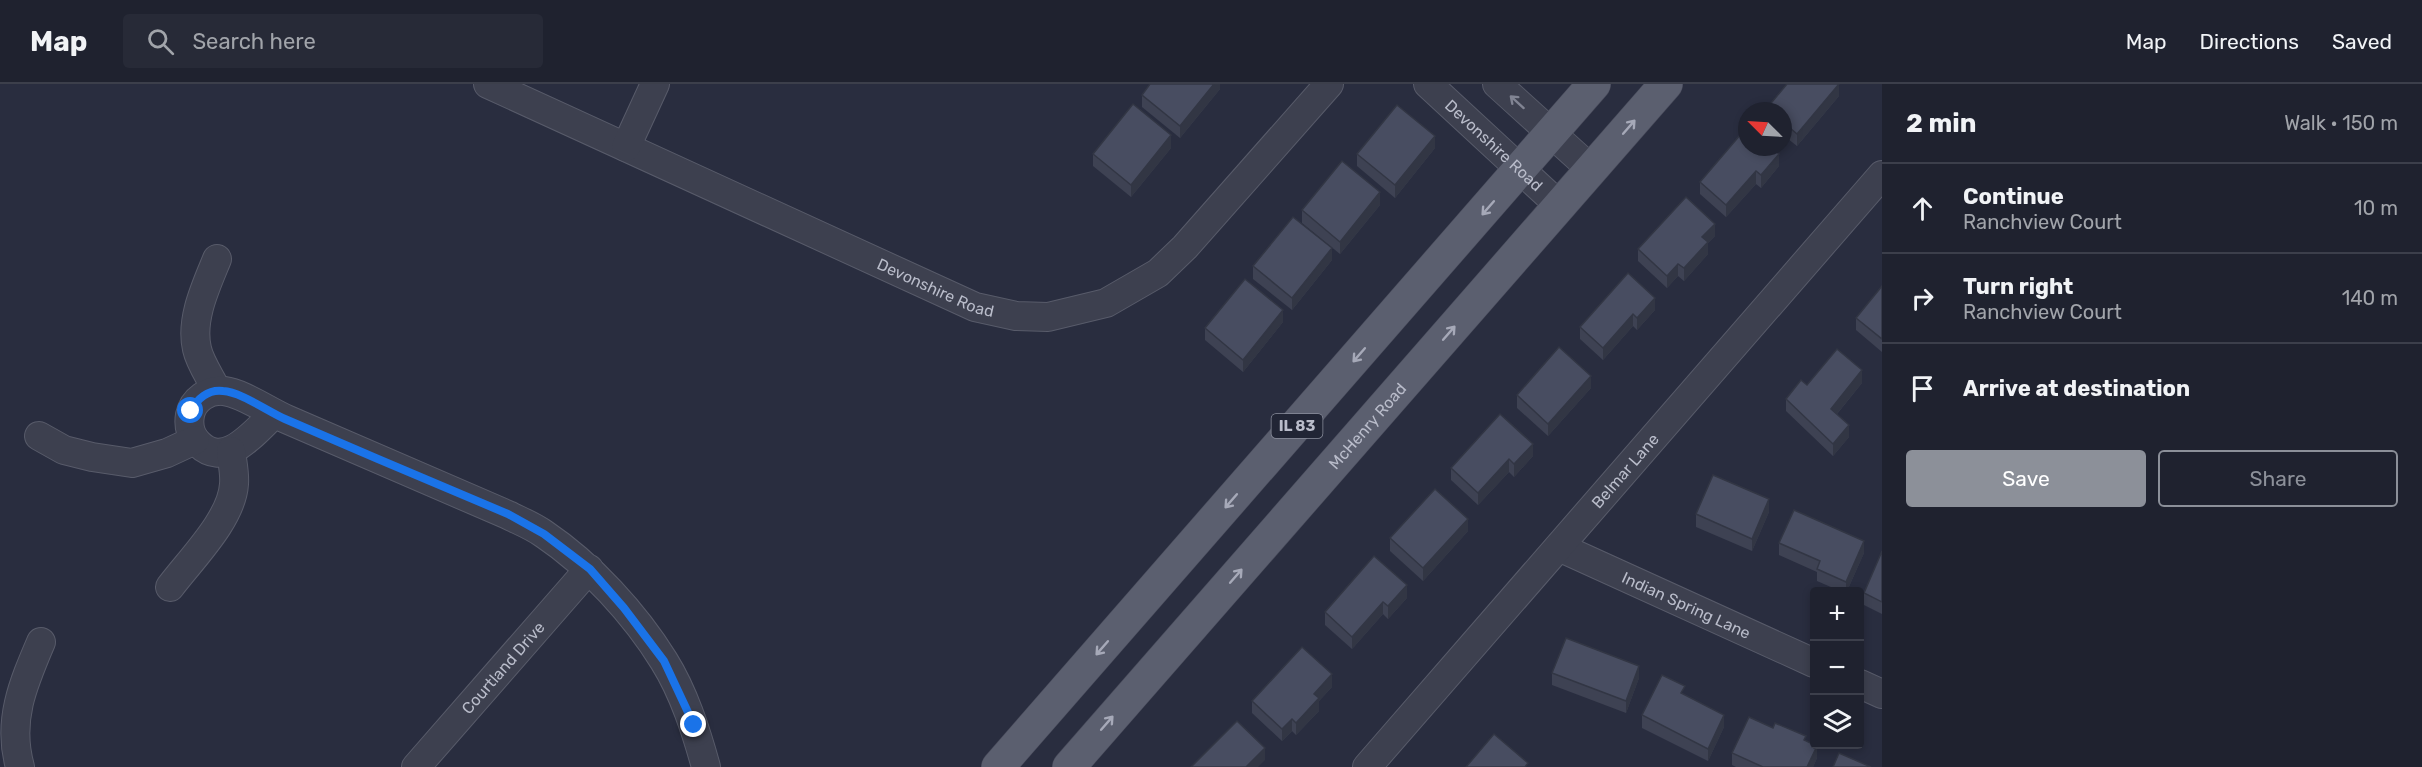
<!DOCTYPE html>
<meta charset="utf-8">
<style>
:root{--surface:#1f222f;--page:#272a37;--text:#f1f3f6;--muted:#a1a4aa;--line:#3c3f4b;--accent:#8c9099}
body{margin:0;font-family:Rubik,sans-serif;background:var(--page);color:var(--text)}
.controls{position:absolute;right:18px;bottom:18px;display:grid;overflow:hidden;border-radius:6px;box-shadow:0 3px 9px #0003}
.controls button{width:54px;height:54px;display:grid;place-items:center;padding:0;border:0;border-bottom:2px solid var(--line);background:var(--surface);color:var(--text);font:30px sans-serif}
.compass{position:absolute;left:1738px;top:18px;width:54px;height:54px;border-radius:50%;background:var(--surface);box-shadow:0 3px 9px #0003;rotate:294deg}
.stop{position:absolute;width:18px;height:18px;margin:-14px;border:4px solid #1a73e8;border-radius:50%;background:#fff}
.stop.end{background:#1a73e8;border-color:#fff;box-shadow:0 2px 6px #0008}
.list{margin:0;padding:0;list-style:none}
h2{display:flex;justify-content:space-between;align-items:center;height:78px;margin:0;padding:0 24px;font-size:26px}
h2 small{font-size:20px;font-weight:400;color:var(--muted)}
.list li{display:grid;grid-template-columns:39px 1fr auto;gap:18px;align-items:center;box-sizing:border-box;height:90px;padding:0 24px;border-top:2px solid var(--line)}
.list b{display:block;font-size:22px;white-space:nowrap}
.list p{margin:0;font-size:20px;white-space:nowrap;color:var(--muted)}
.list em{font-size:20px;font-style:normal;color:var(--muted)}
.actions{display:flex;gap:12px;padding:18px 24px}
.actions a{flex:1;padding:14px 0;border:2px solid var(--accent);border-radius:6px;text-align:center;font-size:21px;color:var(--accent)}
.actions .main{background:var(--accent);color:#fff}
.icon{flex:none;width:33px;height:33px;fill:none;stroke:currentColor;stroke-width:2;stroke-linecap:round;stroke-linejoin:round}
.map{position:relative;flex:none;width:1882px;height:683px;overflow:hidden}
header{display:flex;align-items:center;gap:36px;box-sizing:border-box;height:84px;padding:0 30px;background:var(--surface);border-bottom:2px solid var(--line)}
header strong{font-size:28px}
nav{display:flex;gap:33px;margin-inline-start:auto;font-size:21px}
.search{width:420px;height:54px;background:var(--page);display:flex;align-items:center;gap:15px;box-sizing:border-box;padding:0 21px;border-radius:6px;color:var(--muted);font-size:22px}
main{display:flex}
aside{flex:1;background:var(--surface)}
.map>svg:first-child{display:block}
.lines{fill:none;stroke-linecap:round;stroke-linejoin:round}
.minor-casing{stroke:#585b6a;stroke-width:30}
.major-casing{stroke:#464959;stroke-width:34}
.minor{stroke:#3d404f;stroke-width:28}
.major{stroke:#5b5f6f;stroke-width:33}
.wall{fill:#3e4253}
.shaded-wall{fill:#323644}
.building{fill:#484d61;stroke:#323644;stroke-width:1.5}
.oneway{stroke:#818493}
.oneway2{stroke:#a6a9b8}
.route{stroke:#1a73e8;stroke-width:8}
.labels{text-anchor:middle;dominant-baseline:central;stroke-width:4.5;stroke-linejoin:round;paint-order:stroke}
.shield{fill:#212535;stroke:#8b8f9d;stroke-width:1.5}
.shield-label{font-size:15px;font-weight:bold;fill:#b9bcca}
.street-label{font-size:16px;fill:#b9bcca;stroke:#212535}
</style>
<header>
<strong>Map</strong>
<div class="search"><svg class="icon" aria-label="search" viewBox="0 0 24 24"><circle cx="10" cy="10" r="6"/><path d="M15 15l6 6"/></svg>Search here</div>
<nav><a>Map</a><a>Directions</a><a>Saved</a></nav>
</header>
<main>
<div class="map">
<svg width="1882" height="683" viewBox="0 0 1882 683">
<rect width="100%" height="100%" fill="#292d3f"/>
<g class="lines">
<defs>
<g id="minor">
<path id="s1" d="M488,0l487,223 41,9 32,1 58,-14 52,-30 27,-26 144,-163"/>
<path id="s2" d="M1428,0l132,122"/>
<path d="M1497,0l95,86"/>
<path d="M626,63l29,-63"/>
<path d="M217,307c-6,-13 -17,-28 -20,-42 -7,-30 9,-63 20,-90"/>
<path d="M274,330c-19,17 -48,56 -75,30 -8,-7 -11,-18 -9,-29 3,-15 18,-26 34,-24 18,2 44,20 62,28 74,32 148,64 222,96 12,6 25,11 36,19 46,31 91,80 120,127 20,32 32,70 42,106"/>
<path d="M39,352l25,14 28,7 40,6 35,-10 28,-13"/>
<path id="s3" d="M1559,463l255,116"/>
<path d="M170,503c21,-28 62,-68 64,-103 1,-11 -2,-23 -3,-33"/>
<path d="M1860,600l22,10"/>
<path d="M20,683c-13,-46 3,-83 21,-125"/>
<path id="s4" d="M416,683l173,-198"/>
<path id="s5" d="M1367,683l515,-592"/>
</g>
<g id="major">
<path d="M998,683l596,-683"/>
<path id="s6" d="M1069,683l597,-683"/>
</g>
</defs>
<use href="#minor" class="minor-casing"/>
<use href="#major" class="major-casing"/>
<use href="#minor" class="minor"/>
<use href="#major" class="major"/>
</g>
<g class="wall">
<path d="M1220,0v5l-40,49 -38,-31v-12z"/>
<path d="M1839,12l-42,50 -14,-11v-24h-16v-3z"/>
<path d="M1171,64l-40,49 -38,-31v-12z"/>
<path d="M1435,64l-40,50 -38,-32v-12z"/>
<path d="M1779,82l-18,22 -5,-4 -30,33 -26,-23v-12z"/>
<path d="M1380,121l-40,49 -38,-31v-13z"/>
<path d="M1715,152l-7,7v11l-24,27 -6,-5 -11,12 -29,-27v-12z"/>
<path d="M1332,176l-40,50 -39,-31v-13z"/>
<path d="M1628,189l27,37 -18,20 -4,-4 -30,34 -23,-21v-12z"/>
<path d="M1882,202v66l-26,-22v-12z"/>
<path d="M1283,238l-40,50 -38,-32v-12z"/>
<path d="M1862,299l-25,31 12,23 -16,19 -47,-45v-12l21,-14z"/>
<path d="M1591,304l-43,48 -31,-28v-13z"/>
<path d="M1533,372l-19,21 -5,-5 -31,33 -27,-25v-12z"/>
<path d="M1769,428l-17,39 -56,-24v-13z"/>
<path d="M1468,447l-45,50 -33,-30v-13z"/>
<path d="M1779,459l85,10 -17,38h-7l-23,-10v-9l-38,-17z"/>
<path d="M1882,467v63l-18,-9v-12z"/>
<path d="M1407,514l-19,21 -5,-5 -31,35 -27,-24v-13z"/>
<path d="M1552,589l87,5 -13,35 -74,-28z"/>
<path d="M1332,603l-13,14v10l-23,24 -4,-4 -10,10 -30,-28v-12z"/>
<path d="M1685,611l39,32 -16,34 -66,-33v-13z"/>
<path d="M1806,657l11,17 -4,9h-77l-4,-2v-12z"/>
</g>
<g class="shaded-wall">
<path d="M1214,0h6v5l-40,49v-12z"/>
<path d="M1839,0v12l-42,50v-12z"/>
<path d="M1171,51v13l-40,49v-12z"/>
<path d="M1435,52v12l-40,50v-13z"/>
<path d="M1779,70v12l-18,22v-13z"/>
<path d="M1756,87v13l-30,33v-12z"/>
<path d="M1380,108v13l-40,49v-12z"/>
<path d="M1715,140v12l-7,7v11l-24,27v-13l18,-31z"/>
<path d="M1332,164v12l-40,50v-12z"/>
<path d="M1678,180v12l-11,12v-12z"/>
<path d="M1655,214v12l-18,20v-12z"/>
<path d="M1283,226v12l-40,50v-12z"/>
<path d="M1633,230v12l-30,34v-12z"/>
<path d="M1862,286v13l-31,38v-12z"/>
<path d="M1591,292v12l-43,48v-12z"/>
<path d="M1849,341v12l-16,19v-12z"/>
<path d="M1533,360v12l-19,21v-13z"/>
<path d="M1509,375v13l-31,33v-12z"/>
<path d="M1769,415v13l-17,39v-12z"/>
<path d="M1468,435v12l-45,50v-13z"/>
<path d="M1864,457v12l-17,38h-1v-9z"/>
<path d="M1407,501v13l-19,21v-13z"/>
<path d="M1383,518v12l-31,35v-12z"/>
<path d="M1639,582v12l-13,35v-12z"/>
<path d="M1332,590v13l-13,14v10l-23,24v-12l18,-29z"/>
<path d="M1724,631v12l-16,34v-12z"/>
<path d="M1292,635v12l-10,10v-12z"/>
<path d="M1817,662v12l-4,9h-6z"/>
<path d="M1265,664v12l-7,7h-12z"/>
</g>
<g class="building">
<path d="M1150,0h64l-34,42 -38,-31z"/>
<path d="M1787,0h52l-42,50 -14,-12v-11h-13l-3,-3z"/>
<path d="M1133,20l38,31 -40,50 -38,-31z"/>
<path d="M1397,21l38,31 -40,49 -38,-31z"/>
<path d="M1747,43v20h24l8,7 -18,21 -5,-4 -30,34 -26,-23z"/>
<path d="M1342,77l38,31 -40,50 -38,-32z"/>
<path d="M1686,113l29,27 -13,13 6,5 -24,26 -6,-4 -11,12 -29,-27z"/>
<path d="M1293,133l39,31 -40,50 -39,-32z"/>
<path d="M1628,189l27,25 -18,20 -4,-4 -30,34 -23,-21z"/>
<path d="M1245,195l38,31 -40,50 -38,-32z"/>
<path d="M1882,202v53l-26,-21z"/>
<path d="M1559,263l32,29 -43,48 -31,-29z"/>
<path d="M1837,265l25,21 -31,39 18,16 -16,19 -47,-45 15,-19 6,5z"/>
<path d="M1500,330l33,30 -19,20 -5,-5 -31,34 -27,-25z"/>
<path d="M1713,391l56,24 -17,40 -56,-25z"/>
<path d="M1435,405l33,30 -45,49 -33,-30z"/>
<path d="M1794,426l70,31 -18,41 -29,-13 3,-8 -41,-18z"/>
<path d="M1882,467v51l-18,-9z"/>
<path d="M1374,472l33,29 -19,21 -5,-4 -31,35 -27,-25z"/>
<path d="M1566,554l73,28 -13,35 -74,-28z"/>
<path d="M1302,563l30,27 -18,20 5,4 -23,25 -4,-4 -10,10 -30,-28z"/>
<path d="M1662,591l23,11 -4,7 43,22 -16,34 -66,-34z"/>
<path d="M1749,633l24,11 2,-5 31,13 -2,4 13,6 -10,21h-44l-31,-14z"/>
<path d="M1237,637l28,27 -19,19h-55z"/>
<path d="M1494,650l34,29 -3,4h-59z"/>
<path d="M1839,669l32,14h-38z"/>
</g>
<defs><path id="oneway-shaft" d="M-6 0H5M1.5-3L5.5 0L1.5 3" fill="none" stroke-width="1.6" stroke-linecap="round" stroke-linejoin="round" transform="scale(1.5)"/></defs>
<use class="oneway" href="#oneway-shaft" transform="translate(1517 18) rotate(-138)"/>
<g class="oneway2">
<use href="#oneway-shaft" transform="translate(1629 43) rotate(-49)"/>
<use href="#oneway-shaft" transform="translate(1488 124) rotate(131)"/>
<use href="#oneway-shaft" transform="translate(1449 249) rotate(-49)"/>
<use href="#oneway-shaft" transform="translate(1359 271) rotate(131)"/>
<use href="#oneway-shaft" transform="translate(1231 417) rotate(131)"/>
<use href="#oneway-shaft" transform="translate(1236 492) rotate(-49)"/>
<use href="#oneway-shaft" transform="translate(1102 564) rotate(131)"/>
<use href="#oneway-shaft" transform="translate(1107 639) rotate(-49)"/>
</g>
<g class="lines">
<path class="route" d="M191,327c6,-12 17,-22 32,-20 18,1 44,20 62,28 74,32 149,64 223,95l36,20 46,35 34,39 40,53 30,64"/>
</g>
<g class="labels">
<rect class="shield" x="1271.5" y="330" width="51" height="24" rx="4.5"/>
<g class="shield-label">
<text x="1297" y="342">IL 83</text>
</g>
<g class="street-label">
<text stroke="none"><textPath href="#s2" startOffset="90">Devonshire Road</textPath></text>
<text stroke="none"><textPath href="#s1" startOffset="492">Devonshire Road</textPath></text>
<text stroke="none"><textPath href="#s6" startOffset="453">McHenry Road</textPath></text>
<text stroke="none"><textPath href="#s5" startOffset="393">Belmar Lane</textPath></text>
<text stroke="none"><textPath href="#s3" startOffset="140">Indian Spring Lane</textPath></text>
<text stroke="none"><textPath href="#s4" startOffset="132">Courtland Drive</textPath></text>
</g>
</g>
</svg>
<div class="controls">
<button>+</button>
<button>−</button>
<button><svg class="icon" aria-label="layers" viewBox="0 0 24 24"><path d="M12 4l9 5-9 5-9-5zM3 14l9 5 9-5"/></svg></button>
</div>
<svg class="compass" viewBox="-18 -18 36 36"><path d="M0-13l5 13h-10z" fill="#e53935"/><path d="M0 13l5-13h-10z" fill="#a1a4aa"/></svg>
<div class="stop" style="left:191px;top:327px"></div>
<div class="stop end" style="left:694px;top:641px"></div>
</div>
<aside>
<h2>2 min<small>Walk · 150 m</small></h2>
<ul class="list">
<li><svg class="icon" aria-label="ahead" viewBox="0 0 24 24"><path d="M12 20V5M6 11l6-6 6 6"/></svg><div><b>Continue</b><p>Ranchview Court</p></div><em>10 m</em></li>
<li><svg class="icon" aria-label="right" viewBox="0 0 24 24"><path d="M7 20v-9h11M14 6l5 5-5 5"/></svg><div><b>Turn right</b><p>Ranchview Court</p></div><em>140 m</em></li>
<li><svg class="icon" aria-label="arrive" viewBox="0 0 24 24"><path d="M6 21V4h12l-3 4 3 4H6"/></svg><div><b>Arrive at destination</b></div></li>
</ul>
<div class="actions"><a class="main">Save</a><a>Share</a></div>
</aside>
</main>
